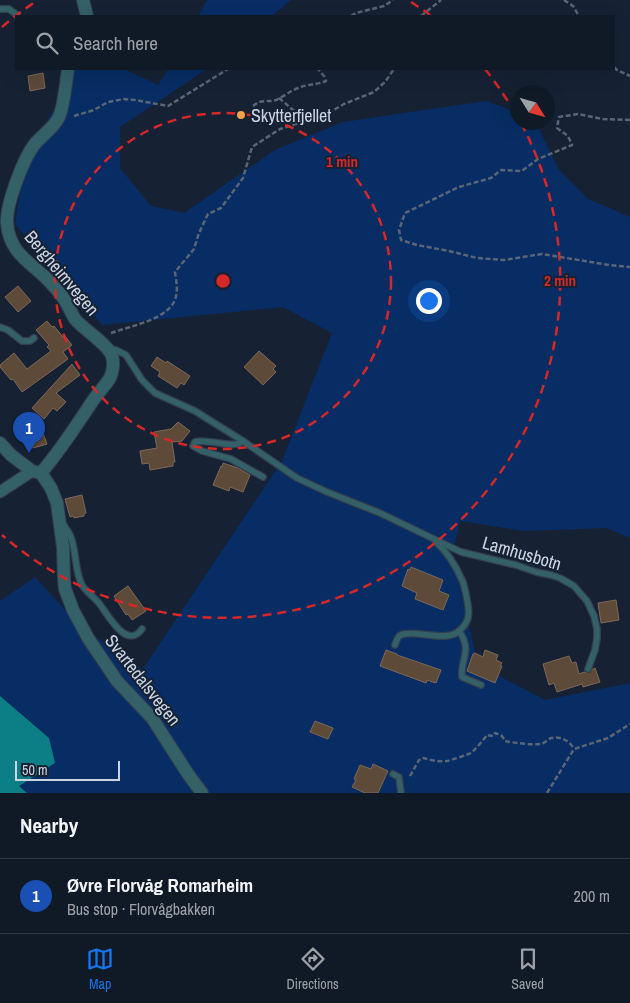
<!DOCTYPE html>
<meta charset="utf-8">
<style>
:root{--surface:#101a27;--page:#1e2733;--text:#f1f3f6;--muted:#9ca1a7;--line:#303844;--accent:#1a73e8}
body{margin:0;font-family:"Archivo Narrow",sans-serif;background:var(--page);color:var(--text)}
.compass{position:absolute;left:510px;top:85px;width:45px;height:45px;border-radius:50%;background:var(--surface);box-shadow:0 5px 20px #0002;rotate:127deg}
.scale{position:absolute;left:15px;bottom:12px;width:105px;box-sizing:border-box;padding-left:5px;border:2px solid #ccd4e0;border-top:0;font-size:14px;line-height:18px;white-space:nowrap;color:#ccd4e0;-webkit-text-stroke:4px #162234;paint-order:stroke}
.you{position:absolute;left:428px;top:300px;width:18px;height:18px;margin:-12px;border:4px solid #fff;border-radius:50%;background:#1a73e8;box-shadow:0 0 0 8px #1a73e833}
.badge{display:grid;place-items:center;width:32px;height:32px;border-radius:50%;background:var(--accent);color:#fff;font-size:16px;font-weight:700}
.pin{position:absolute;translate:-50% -41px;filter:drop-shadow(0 1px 2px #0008)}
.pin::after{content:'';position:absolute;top:26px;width:18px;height:15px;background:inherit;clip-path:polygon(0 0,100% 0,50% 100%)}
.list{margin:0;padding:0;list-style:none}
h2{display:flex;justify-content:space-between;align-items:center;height:65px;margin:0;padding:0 20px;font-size:21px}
h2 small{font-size:16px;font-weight:400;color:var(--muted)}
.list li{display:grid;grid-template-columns:32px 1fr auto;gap:15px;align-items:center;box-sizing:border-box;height:75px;padding:0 20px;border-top:1px solid var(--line)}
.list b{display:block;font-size:19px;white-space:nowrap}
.list p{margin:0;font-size:16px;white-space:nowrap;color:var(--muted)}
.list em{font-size:16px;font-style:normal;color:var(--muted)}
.icon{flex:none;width:28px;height:28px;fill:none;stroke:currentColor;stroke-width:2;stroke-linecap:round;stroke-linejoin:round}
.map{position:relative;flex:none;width:630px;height:793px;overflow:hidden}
.search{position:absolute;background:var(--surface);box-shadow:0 5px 20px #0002;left:15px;right:15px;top:15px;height:55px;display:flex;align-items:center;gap:12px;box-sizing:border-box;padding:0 18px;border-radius:0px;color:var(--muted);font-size:19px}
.sheet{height:140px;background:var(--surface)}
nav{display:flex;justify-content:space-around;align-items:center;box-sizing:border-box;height:70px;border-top:1px solid var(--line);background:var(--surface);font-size:14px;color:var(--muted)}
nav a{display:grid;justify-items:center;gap:2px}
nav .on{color:var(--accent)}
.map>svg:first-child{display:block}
.green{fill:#072d64}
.water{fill:#0c7f86}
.building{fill:#5d4a39;stroke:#7d6856}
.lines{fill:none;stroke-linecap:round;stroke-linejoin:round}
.service-casing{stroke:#333e50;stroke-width:8}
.minor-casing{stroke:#333e50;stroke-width:13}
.tertiary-casing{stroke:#333e50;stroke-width:14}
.path{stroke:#5a6575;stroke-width:2.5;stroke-dasharray:5 2.5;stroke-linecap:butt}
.service{stroke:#346068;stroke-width:5.5}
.minor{stroke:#346068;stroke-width:11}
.tertiary{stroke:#346068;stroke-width:12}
.ring{fill:none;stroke:#d62828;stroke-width:2.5;stroke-dasharray:9 6}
.poi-dot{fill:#f5a346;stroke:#162234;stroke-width:2}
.labels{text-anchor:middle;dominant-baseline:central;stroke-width:4;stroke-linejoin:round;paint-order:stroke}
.poi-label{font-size:18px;fill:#ccd4e0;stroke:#162234;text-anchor:start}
.street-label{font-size:18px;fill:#ccd4e0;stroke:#162234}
.centre{fill:#d62828;stroke:#162234;stroke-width:2.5}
.ring-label{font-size:15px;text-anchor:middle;font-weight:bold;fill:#d62828;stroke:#162234;stroke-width:4;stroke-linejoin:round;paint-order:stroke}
</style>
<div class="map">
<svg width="630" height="793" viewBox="0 0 630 793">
<rect width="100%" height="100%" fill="#162234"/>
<g class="green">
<path d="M207,0h84l-19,16h-74z"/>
<path d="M75,69h49l34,16 10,-16h39l-87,58v41l31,38 33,7 91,-63 68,-28 143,-21 31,11 1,10 18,1 23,47 29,29 42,18v321l-23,-10 -83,3 -64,-10 -8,33 26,111 67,35 85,-17v110h-603l-8,-7 30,-48 -49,-42v-95l35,-24 47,51 61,41 139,-208 50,-128 -49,-26 -181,18 -87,-101 9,-59z"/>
</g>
<path class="water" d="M0,696l49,42 6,25 -36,23 8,7h-27z"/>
<g class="building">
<path d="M43,73l2,15 -15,3 -2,-15z"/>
<path d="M18,286l13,15 -13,11 -13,-15z"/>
<path d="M47,321l5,6 2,-1 9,11 2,-1 7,9 -9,7 5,7 -46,33 -9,-13 -2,1 -11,-13v-2l14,-12 13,16 24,-18 -4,-4 2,-2 -13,-15z"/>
<path d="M259,351l17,15 -3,3 3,3 -13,13 -19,-18z"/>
<path d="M157,357l9,6 1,-2 23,15 -6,9 -3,-2 -4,5 -19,-12 2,-4 -9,-6z"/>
<path d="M72,364l8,11 -24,18 10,9 -9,9 -4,-3 -9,11 -12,-11z"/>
<path d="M178,422l12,9 -8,10 -10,1 3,20h-2v4l-23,4 -1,-7 -7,1 -2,-13 17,-3 -3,-16 17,-3z"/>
<path d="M43,433l4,11 -14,4 -4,-11z"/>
<path d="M223,463l15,5 12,7 -7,17 -13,-5 -1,4 -16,-6 8,-19 1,1z"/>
<path d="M82,495l4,18 -2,1v2l-10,2 -1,-2 -3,1 -5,-18z"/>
<path d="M411,567l32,13 -4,11 10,4 -6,15 -28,-11 2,-6 -15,-7 6,-17 2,1z"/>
<path d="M128,586l18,25 -14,9 -4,-6 -2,1 -12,-19z"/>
<path d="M616,600l3,20 -18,3 -3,-20z"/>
<path d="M386,650l11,4v1l44,15 -5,13 -9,-3 -1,3 -46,-17z"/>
<path d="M485,650l13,5 -2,5 6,3 -2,3h2l-7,17 -28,-12 6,-17 2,-1 8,4z"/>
<path d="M569,656l3,7 4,-1 3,12 5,-2 5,1 4,-4 2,-1 5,14 -17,5 -1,-3 -25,8 -3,-9 -5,2 -6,-21z"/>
<path d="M315,721l18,7 -5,11 -18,-7z"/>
<path d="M373,764l15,7 -10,22h-13l-13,-6 4,-7 -2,-1 6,-14 11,4z"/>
</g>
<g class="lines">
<defs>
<g id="service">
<path d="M0,9h9l8,6"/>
<path d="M0,327l8,3 14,11h8l4,-3"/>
<path d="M109,349l7,1 10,5 16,25 13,13 40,18 48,30 54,37 30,14 53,21 81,39 55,13 20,7 15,3 9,3 14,8 13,15 7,15 3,13v9l-2,12 -7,19"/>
<path d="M243,441c-9,9 -34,-3 -48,1l-2,4 9,5 29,8 32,18"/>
<path d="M62,525h2c2,4 5,7 6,10 7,15 4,35 12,50 4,7 11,11 16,17 10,12 28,49 44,27"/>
<path d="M459,631c14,20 1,28 3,46l19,8"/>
<path d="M395,645c2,-6 3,-10 9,-11 14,-3 37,6 50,0 4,-1 6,-4 9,-7 9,-10 5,-21 3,-33 -1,-4 -2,-10 -4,-14 -6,-14 -15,-28 -26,-38"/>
<path d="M393,774l6,3 2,16"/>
</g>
<path id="minor" d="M0,492l32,-21"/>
<g id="tertiary">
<path d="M83,0l4,16"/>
<path d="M0,443l11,12 21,16 9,2"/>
<path d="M41,473c19,-22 35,-47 51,-71 5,-8 13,-16 18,-24 3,-7 4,-15 2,-22 -4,-12 -28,-26 -37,-37 -4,-6 -7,-14 -11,-20 -5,-8 -13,-16 -20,-23 -18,-16 -35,-26 -37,-53 -1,-19 16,-63 27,-78 8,-10 20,-17 25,-28 5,-11 7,-35 9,-48"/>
<path d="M41,473l10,15 6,15 6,44 1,32 1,10 8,21 15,28 29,43 35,37 36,56 14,19"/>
</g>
</defs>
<use href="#service" class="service-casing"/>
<use href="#minor" class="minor-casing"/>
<use href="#tertiary" class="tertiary-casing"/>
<g class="path">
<path d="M564,0l9,6 6,10"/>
<path d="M351,16l5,-3 28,-7 9,-6"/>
<path d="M421,16l20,-16"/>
<path d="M614,67l3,3 13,6"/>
<path d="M279,98l27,23"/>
<path d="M253,106c9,-8 14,-3 23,-6 7,-3 14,-9 22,-12 9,-4 19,-3 28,-7l-2,-5 -6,-7"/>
<path d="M74,116l20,-6 14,-8 16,-3 11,1 33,6 60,-37"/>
<path d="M630,120l-27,-1 -25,-5 -19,3 -2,11 11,8 4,9 -34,14 -16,12 -21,-1 -10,8 -32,9 -54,26 -6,17 2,10 16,5 32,6 28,7 27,2 38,-6 67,11 21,2"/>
<path d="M111,333c19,-7 61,-14 65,-37 2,-8 0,-16 -1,-24l19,-23 5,-16 9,-19 13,-6 22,-30 9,-31 28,-18 45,-14 19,-11 30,-12 11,-10 9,-13"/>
<path d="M410,776l9,-16 4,-2c7,2 16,4 24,3 2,0 22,-7 24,-8 3,-2 14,-15 16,-18l6,1 2,-3 7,3 3,5c9,2 27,4 36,3 4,-1 7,-5 10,-6 10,-2 19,3 23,11"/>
<path d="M547,793l27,-44 34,-11 22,-14"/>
</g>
<use href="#service" class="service"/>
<use href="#minor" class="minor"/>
<use href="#tertiary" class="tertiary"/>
</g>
<g class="ring">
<circle cx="223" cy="281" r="168"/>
<path d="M2 27A337 337 0 0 1 35 2M411 2A337 337 0 0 1 430 15M485 69A337 337 0 0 1 516 115M521 123A337 337 0 0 1 2 535"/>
</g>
<circle class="poi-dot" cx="241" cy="115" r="5"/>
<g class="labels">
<g class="poi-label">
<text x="251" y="115">Skytterfjellet</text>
</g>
<g class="street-label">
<text transform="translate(62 273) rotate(50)">Bergheimvegen</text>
<text transform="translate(522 553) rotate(16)">Lamhusbotn</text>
<text transform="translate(143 680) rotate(52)">Svartedalsvegen</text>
</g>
</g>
<circle cx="223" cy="281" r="8" class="centre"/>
<g class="ring-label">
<text x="342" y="167">1 min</text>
<text x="560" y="286">2 min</text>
</g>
</svg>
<svg class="compass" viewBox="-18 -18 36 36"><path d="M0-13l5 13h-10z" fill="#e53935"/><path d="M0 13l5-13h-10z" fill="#9ca1a7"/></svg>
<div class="scale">50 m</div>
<div class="you"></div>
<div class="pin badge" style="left:29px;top:453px;background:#1a4fb4">1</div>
<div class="search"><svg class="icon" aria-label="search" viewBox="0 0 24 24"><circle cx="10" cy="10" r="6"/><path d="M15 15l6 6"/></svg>Search here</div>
</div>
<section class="sheet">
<h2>Nearby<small></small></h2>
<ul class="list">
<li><span class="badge" style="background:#1a4fb4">1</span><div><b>Øvre Florvåg Romarheim</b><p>Bus stop · Florvågbakken</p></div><em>200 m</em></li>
</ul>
</section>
<nav>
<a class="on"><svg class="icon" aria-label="map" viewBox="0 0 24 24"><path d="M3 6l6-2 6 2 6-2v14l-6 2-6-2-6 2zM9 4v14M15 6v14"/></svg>Map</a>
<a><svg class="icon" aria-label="directions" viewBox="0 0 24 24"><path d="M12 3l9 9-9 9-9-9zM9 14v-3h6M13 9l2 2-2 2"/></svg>Directions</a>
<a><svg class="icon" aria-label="saved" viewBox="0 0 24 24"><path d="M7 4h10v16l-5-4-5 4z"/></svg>Saved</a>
</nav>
